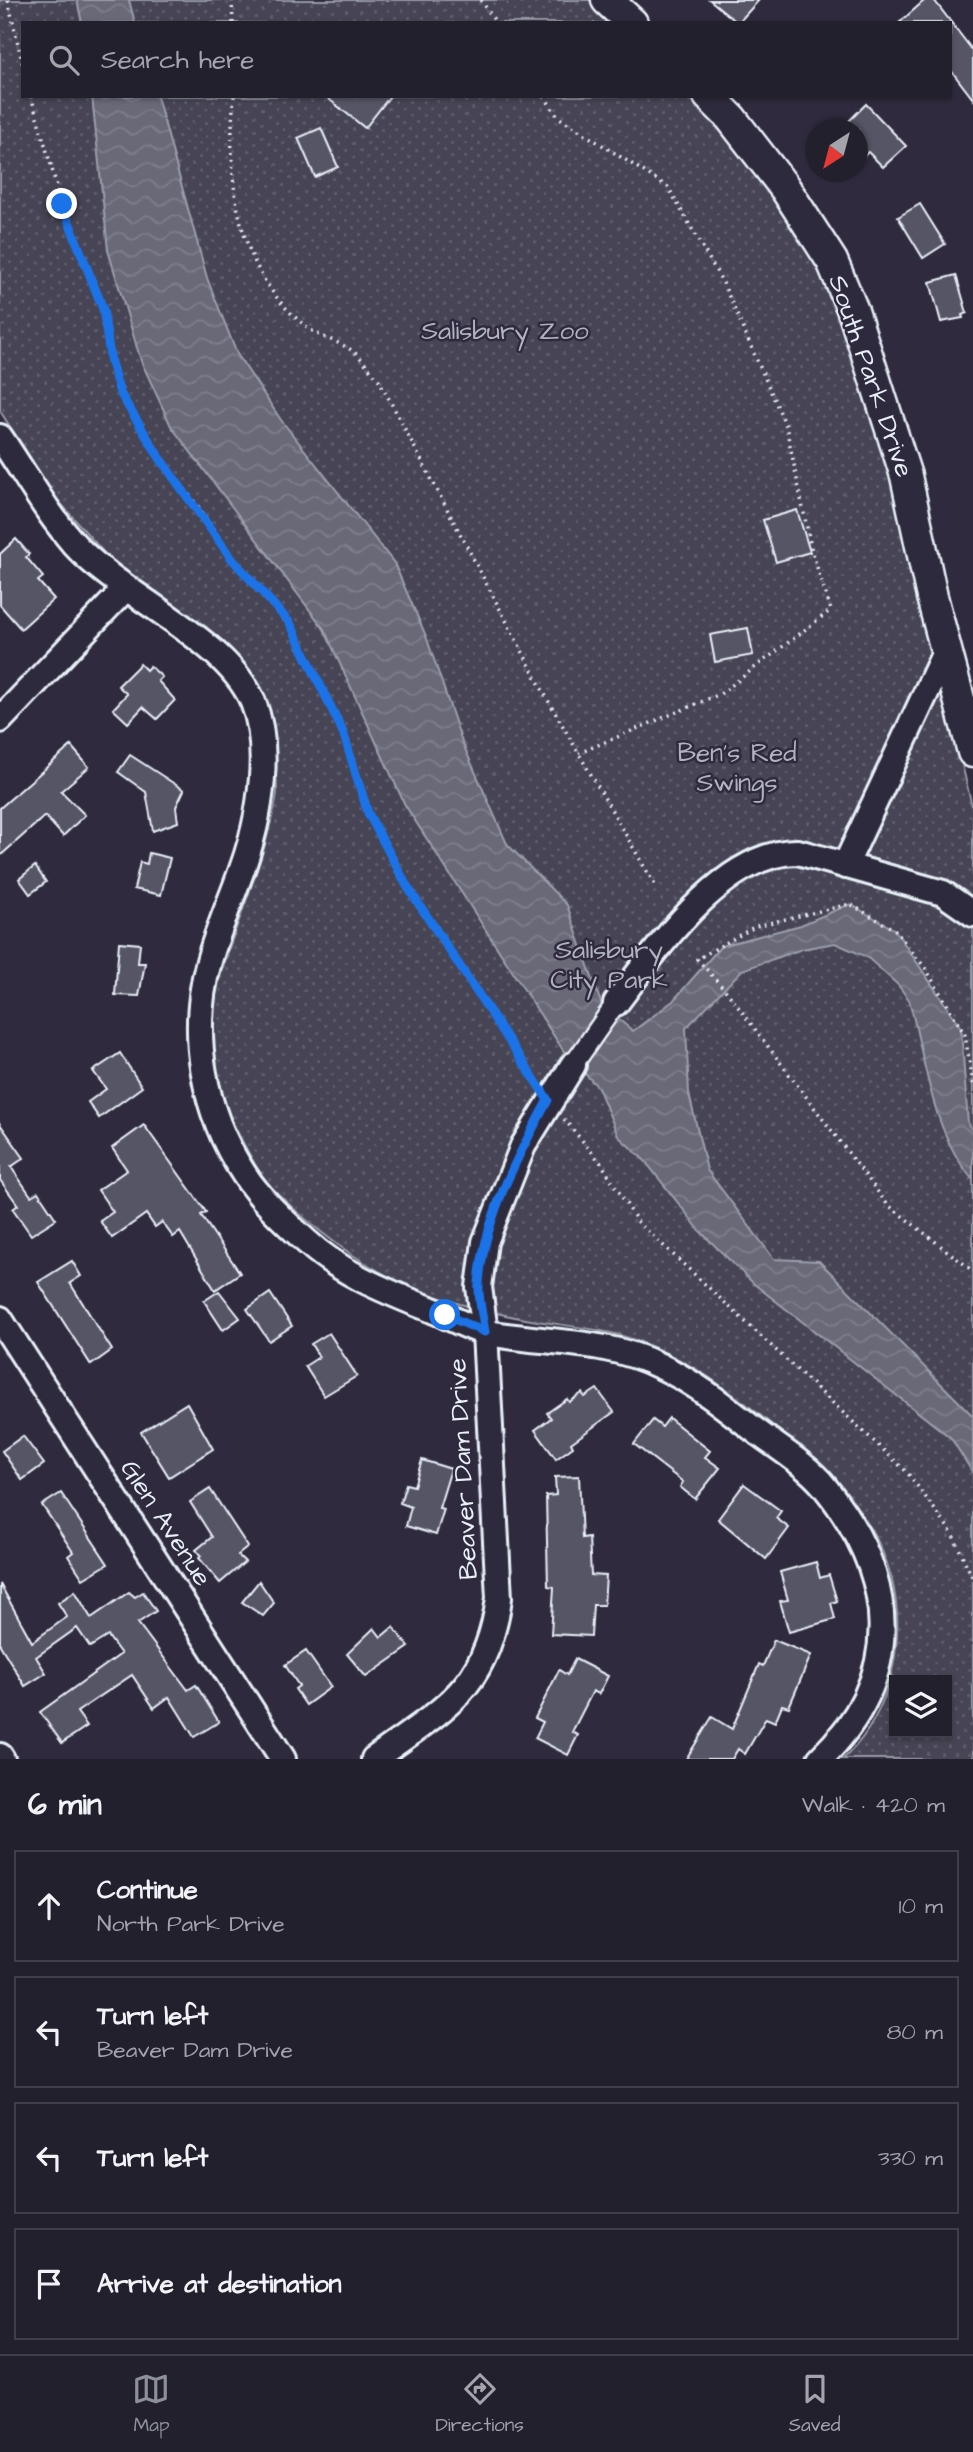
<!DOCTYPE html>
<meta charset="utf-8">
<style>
:root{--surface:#23202e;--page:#2f2d3a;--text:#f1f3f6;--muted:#a3a3aa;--line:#403e4a;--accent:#8c9099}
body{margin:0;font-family:"Architects Daughter",sans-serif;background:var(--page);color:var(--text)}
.controls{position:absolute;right:21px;bottom:21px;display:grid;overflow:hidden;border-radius:0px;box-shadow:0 2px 5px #0004}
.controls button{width:63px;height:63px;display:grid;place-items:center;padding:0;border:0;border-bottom:2px solid var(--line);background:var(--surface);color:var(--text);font:35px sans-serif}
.compass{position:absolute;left:805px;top:119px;width:63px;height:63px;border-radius:50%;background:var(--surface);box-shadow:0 2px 5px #0004;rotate:216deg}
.stop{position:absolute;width:21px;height:21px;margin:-16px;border:5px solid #1a73e8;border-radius:50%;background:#fff}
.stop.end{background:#1a73e8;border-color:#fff;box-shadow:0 2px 7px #0008}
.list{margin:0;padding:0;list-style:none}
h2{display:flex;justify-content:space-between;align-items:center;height:91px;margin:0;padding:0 28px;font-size:30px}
h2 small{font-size:23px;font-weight:400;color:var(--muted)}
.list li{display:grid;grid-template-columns:46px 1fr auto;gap:21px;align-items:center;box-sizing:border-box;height:112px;margin:0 14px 14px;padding:0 14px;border:2px solid var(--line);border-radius:0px}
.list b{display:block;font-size:26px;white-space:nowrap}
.list p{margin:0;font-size:23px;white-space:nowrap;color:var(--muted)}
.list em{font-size:23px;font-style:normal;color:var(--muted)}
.icon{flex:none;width:38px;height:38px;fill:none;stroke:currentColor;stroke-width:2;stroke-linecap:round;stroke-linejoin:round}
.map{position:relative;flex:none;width:973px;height:1759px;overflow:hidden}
.search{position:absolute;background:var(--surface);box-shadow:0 2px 5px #0004;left:21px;right:21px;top:21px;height:77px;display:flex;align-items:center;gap:18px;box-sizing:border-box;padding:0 24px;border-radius:0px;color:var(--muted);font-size:26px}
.sheet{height:595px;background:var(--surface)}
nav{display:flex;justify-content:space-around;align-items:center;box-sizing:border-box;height:98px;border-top:2px solid var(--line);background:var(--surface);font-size:19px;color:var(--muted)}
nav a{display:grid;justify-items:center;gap:4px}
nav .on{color:var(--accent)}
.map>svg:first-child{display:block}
.grass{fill:url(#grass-dots);stroke:#979aa6;stroke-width:2;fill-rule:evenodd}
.water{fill:url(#water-waves);stroke:#9c9fab;stroke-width:2}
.building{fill:#575565;stroke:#e8f1f8;stroke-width:2}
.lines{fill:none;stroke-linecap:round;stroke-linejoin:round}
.pedestrian-casing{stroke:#e8f1f8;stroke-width:23}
.minor-casing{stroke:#e8f1f8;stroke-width:30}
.tertiary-casing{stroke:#e8f1f8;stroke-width:35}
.path{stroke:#e8f1f8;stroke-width:3.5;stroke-dasharray:2 5;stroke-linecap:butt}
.pedestrian{stroke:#2f2a3d;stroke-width:18}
.minor{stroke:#2f2a3d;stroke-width:24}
.tertiary{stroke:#2f2a3d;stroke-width:30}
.route{stroke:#1a73e8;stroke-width:9}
.labels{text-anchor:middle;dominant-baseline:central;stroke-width:5;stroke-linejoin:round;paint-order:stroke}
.park-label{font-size:26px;fill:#afb4bf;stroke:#2f2a3d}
.street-label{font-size:26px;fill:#e8f1f8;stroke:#2f2a3d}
</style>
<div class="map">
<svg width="973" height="1759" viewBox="0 0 973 1759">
<defs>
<pattern id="grass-dots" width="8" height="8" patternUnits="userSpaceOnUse" patternTransform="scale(1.75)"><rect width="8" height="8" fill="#464455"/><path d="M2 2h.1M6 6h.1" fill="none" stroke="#615f6e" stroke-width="1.8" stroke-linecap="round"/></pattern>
<pattern id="water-waves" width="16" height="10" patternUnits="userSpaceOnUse" patternTransform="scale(1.75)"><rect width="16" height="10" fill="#696978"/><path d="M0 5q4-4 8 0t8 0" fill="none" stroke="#7e7f8c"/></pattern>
</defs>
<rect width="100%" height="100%" fill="#2f2a3d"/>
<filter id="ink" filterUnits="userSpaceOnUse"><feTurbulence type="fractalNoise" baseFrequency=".0143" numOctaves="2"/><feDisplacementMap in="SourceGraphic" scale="14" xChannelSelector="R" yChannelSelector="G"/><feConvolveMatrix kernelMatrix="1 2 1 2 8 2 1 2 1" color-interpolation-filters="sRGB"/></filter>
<g filter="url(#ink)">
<path class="grass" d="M0,0h592l24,23h-593v73h670l38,38 90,129 55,144 97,403v949h-130c39,-35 57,-94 54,-145 -5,-89 -68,-143 -132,-195 -40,-32 -81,-62 -130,-79 -33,-12 -70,-14 -104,-20 -39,-7 -82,-17 -118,-32 -50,-21 -98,-58 -137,-96 -16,-16 -26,-36 -37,-57 -13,-24 -25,-51 -27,-78 -7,-82 40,-152 57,-228 3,-12 7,-25 8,-37 0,-15 -3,-31 -5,-46 -3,-31 -11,-59 -29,-85l-120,-90 -19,-18 -48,-55 -56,-87zM894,1680h53v53h-53z"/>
<g class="water">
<path d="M77,0h52l6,23h-53z"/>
<path d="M92,96h65l50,182 30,76 44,66 113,143 32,73 36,106 45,102 60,61 35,101 31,25 40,-30 48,-55 80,-21 49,-21 45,26 66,98 7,96 5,6v50c-42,-49 -47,-119 -64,-180l-11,-15 -31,-28 -32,-14 -33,6 -60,21 -56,58 3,66 18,76 67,89 45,2 154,155v57l-22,-35 -197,-154 -53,-52 -56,-71 -27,-25 -20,-49 -33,-34 -160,-248 -81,-176 -153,-203 -30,-65 -33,-111z"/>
</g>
<g class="building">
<path d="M710,0h49l-21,23z"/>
<path d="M925,0h9l39,51v48l-23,-30v-46h-51z"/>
<path d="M325,96h65l-25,32z"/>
<path d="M866,104l40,42 -23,21 -15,-15 -10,10v-32h-18z"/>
<path d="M321,128l17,39 -23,10 -17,-39z"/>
<path d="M920,204l25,40 -22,14 -25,-41z"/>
<path d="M956,275l11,38 -5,2 1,3 -22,4 -11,-40z"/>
<path d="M797,510l13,42 -34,10 -13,-42z"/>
<path d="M16,539l13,15 -3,3 17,20 -5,4 16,18 -33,30 -21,-24v-51z"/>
<path d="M748,628l5,27 -38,7 -5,-27z"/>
<path d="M140,664l6,6 4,-4 12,11 -4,4 17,19 -18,19 -14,-12 -15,16 -15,-14 14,-15 -9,-8z"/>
<path d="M71,746l18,21 -28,24 24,24 -22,21 -18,-20 -45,40v-48z"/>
<path d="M130,755l54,35 -8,17 2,15 -25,9 -7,-39 -28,-20z"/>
<path d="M149,853l21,5 -9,37 -27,-6 6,-27 7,2z"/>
<path d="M35,866l11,16 -16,12 -11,-15z"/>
<path d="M119,942l21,2 -2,19h7l-6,33 -24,-1z"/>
<path d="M120,1053l22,34 -43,31 -11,-16 18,-13 -13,-18z"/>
<path d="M0,1124l24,34 -13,9 20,29 7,-4 18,27 -25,16 -18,-26 5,-4 -18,-25z"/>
<path d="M144,1125l62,87 -5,3 39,58 -25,17 -35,-58 -7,5 -11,-15 -7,5 -9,-13 -34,24 -12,-17 13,-9 -15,-22 29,-20 -15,-22z"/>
<path d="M72,1261l9,15 -11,7 42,67 -21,15 -53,-83z"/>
<path d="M219,1291l21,27 -17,12 -19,-29z"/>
<path d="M270,1293l22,33 -23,15 -22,-32z"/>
<path d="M329,1333l28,43 -33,20 -19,-30 14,-9 -8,-13z"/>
<path d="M597,1389l17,23 -43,31 2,4 -17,12 -21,-29 16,-12 -4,-5 20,-14 2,3 13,-9 3,4z"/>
<path d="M187,1403l26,46 -44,28 -28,-45z"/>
<path d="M669,1418l41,33 -5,6 15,11 -25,31 -15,-12 3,-5 -49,-38 19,-24 9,7z"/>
<path d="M23,1436l21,28 -22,16 -20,-29z"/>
<path d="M422,1460l29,9 -12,39 5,1 -8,26 -30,-9 5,-19 -11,-4 6,-19 8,2z"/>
<path d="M579,1476l3,62 7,-1 2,38 15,1 -2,29h-11l-2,31 -40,-2 3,-47 -6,-1 -2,-90 10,-1 -1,-18z"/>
<path d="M744,1484l37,27 -5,7 13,10 -23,31 -48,-40z"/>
<path d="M210,1489l38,58 -10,8 7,7 -25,21 -21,-25 2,-2 -5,-6 16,-13 -22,-35z"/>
<path d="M61,1493l47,71 -25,15 -15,-23 5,-4 -31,-47z"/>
<path d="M816,1562l4,16 9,-3 8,26 -6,2 4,16 -46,13 -9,-31 8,-1 -8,-28z"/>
<path d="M259,1581l15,22 -11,13 -21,-14z"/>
<path d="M0,1584l32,58 35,-25 -9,-14 17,-12 16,27 38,-26 6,5 8,-5 13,19 -18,12 50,67 8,-5 23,37 -25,15 -25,-40 -15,11 -22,-33 -55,37 10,14 -25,17 -22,-31 81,-58 -13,-18 -18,11 -13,-19 -41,29 10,16 -21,13 -25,-41z"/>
<path d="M393,1627l16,20 -43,30 -19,-23 27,-26 7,9z"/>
<path d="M774,1640l37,15 -22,52 -7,-2 -7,17 -9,-4 -21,36 -7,-5 -6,10h-46l26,-42 20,12 27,-65 4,2z"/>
<path d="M306,1651l25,36 -25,18 -11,-16 4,-3 -14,-21z"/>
<path d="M575,1659l33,17 -9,18 -6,-3 -21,41 6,3 -10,20 -33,-17 8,-16 -8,-4 24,-48 8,5z"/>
</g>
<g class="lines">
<defs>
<path id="pedestrian" d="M573,1065l43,-62"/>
<g id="minor">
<path d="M0,437c24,35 46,75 74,107 49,54 151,93 179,158 12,30 11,69 6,101 -9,61 -34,102 -50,158 -20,72 -6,151 35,213 16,25 41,48 63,68 37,34 84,51 130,70 16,7 34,17 51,21 58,11 118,6 172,33 34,16 63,39 92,62 23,18 54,36 72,58 73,90 82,190 -4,273"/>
<path d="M0,720l124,-130"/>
<path d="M845,866l101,-216"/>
<path d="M616,1003c41,-54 108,-152 182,-151l145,41 30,21"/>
<path d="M0,1319l283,440"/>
<path d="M0,1756l2,3"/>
<path d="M374,1759c68,-50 113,-68 125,-161l-14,-266 -6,-45 6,-45 38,-96 50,-81"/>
</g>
<g id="tertiary">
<path d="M607,0l25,23"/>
<path d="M709,96l22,22 54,70 47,73 21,50 53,165 26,121 41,155"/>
</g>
</defs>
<use href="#pedestrian" class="pedestrian-casing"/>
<use href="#minor" class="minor-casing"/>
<use href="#tertiary" class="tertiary-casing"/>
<g class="path">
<path d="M8,0l15,66"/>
<path d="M232,0l1,23"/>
<path d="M481,0l15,23"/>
<path d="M31,96l31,108 41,105 8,54 9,30 41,67 36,45 34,54 59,64 53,109 25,81 38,73 131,196"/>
<path d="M234,96c-8,85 2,180 77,234 13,9 30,12 43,22 9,7 17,19 25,28l170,322 107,185"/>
<path d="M544,96l14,21 110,70 55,96 63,143 26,126 19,58 -111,84 -141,59"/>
<path d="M973,1084l-8,-49 -39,-66 -31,-39 -45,-26 -94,22 -59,33 30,33 160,212 86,67"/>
<path d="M564,1119l37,44 36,58 270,251 45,61 21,46"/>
</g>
<use href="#pedestrian" class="pedestrian"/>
<use href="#minor" class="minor"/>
<use href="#tertiary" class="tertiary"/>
</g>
</g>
<g class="lines" filter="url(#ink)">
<path class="route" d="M62,204l41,105 8,54 9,30 41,67 71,99 58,64 53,109 25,81 39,73 141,214c-30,55 -65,120 -69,184 -1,16 4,33 6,48l-40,-17"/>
</g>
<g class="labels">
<g class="park-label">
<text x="505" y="331">Salisbury Zoo</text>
<text x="737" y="753">Ben's Red<tspan x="737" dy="30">Swings</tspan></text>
<text x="609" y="950">Salisbury<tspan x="609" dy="30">City Park</tspan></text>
</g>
<g class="street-label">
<text transform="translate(871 376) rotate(71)">South Park Drive</text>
<text transform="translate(463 1469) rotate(-93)">Beaver Dam Drive</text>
<text transform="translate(166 1523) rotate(57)">Glen Avenue</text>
</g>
</g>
</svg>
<div class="controls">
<button><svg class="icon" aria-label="layers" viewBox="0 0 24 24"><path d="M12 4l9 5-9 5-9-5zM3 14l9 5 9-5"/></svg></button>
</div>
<svg class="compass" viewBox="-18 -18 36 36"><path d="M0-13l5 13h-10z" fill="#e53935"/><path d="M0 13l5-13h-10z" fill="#a3a3aa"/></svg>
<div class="stop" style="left:445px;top:1315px"></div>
<div class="stop end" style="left:62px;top:204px"></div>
<div class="search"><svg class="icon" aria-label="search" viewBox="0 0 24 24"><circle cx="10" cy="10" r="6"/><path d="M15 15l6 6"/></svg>Search here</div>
</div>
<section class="sheet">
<h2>6 min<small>Walk · 420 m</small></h2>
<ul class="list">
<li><svg class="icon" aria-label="ahead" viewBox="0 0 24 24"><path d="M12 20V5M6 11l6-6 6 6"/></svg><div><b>Continue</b><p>North Park Drive</p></div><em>10 m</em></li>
<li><svg class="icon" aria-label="left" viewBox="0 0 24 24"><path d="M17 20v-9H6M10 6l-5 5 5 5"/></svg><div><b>Turn left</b><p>Beaver Dam Drive</p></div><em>80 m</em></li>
<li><svg class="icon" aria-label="left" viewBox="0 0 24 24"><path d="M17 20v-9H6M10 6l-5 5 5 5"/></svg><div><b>Turn left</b></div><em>330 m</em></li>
<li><svg class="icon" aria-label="arrive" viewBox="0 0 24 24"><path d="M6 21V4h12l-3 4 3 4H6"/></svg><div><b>Arrive at destination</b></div></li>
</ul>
</section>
<nav>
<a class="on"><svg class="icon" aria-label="map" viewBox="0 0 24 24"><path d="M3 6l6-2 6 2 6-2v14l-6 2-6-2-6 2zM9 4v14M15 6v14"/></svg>Map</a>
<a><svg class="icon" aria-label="directions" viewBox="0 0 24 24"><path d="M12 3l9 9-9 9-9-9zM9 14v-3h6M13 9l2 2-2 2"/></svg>Directions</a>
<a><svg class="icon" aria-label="saved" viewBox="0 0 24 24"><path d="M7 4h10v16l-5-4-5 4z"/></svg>Saved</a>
</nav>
